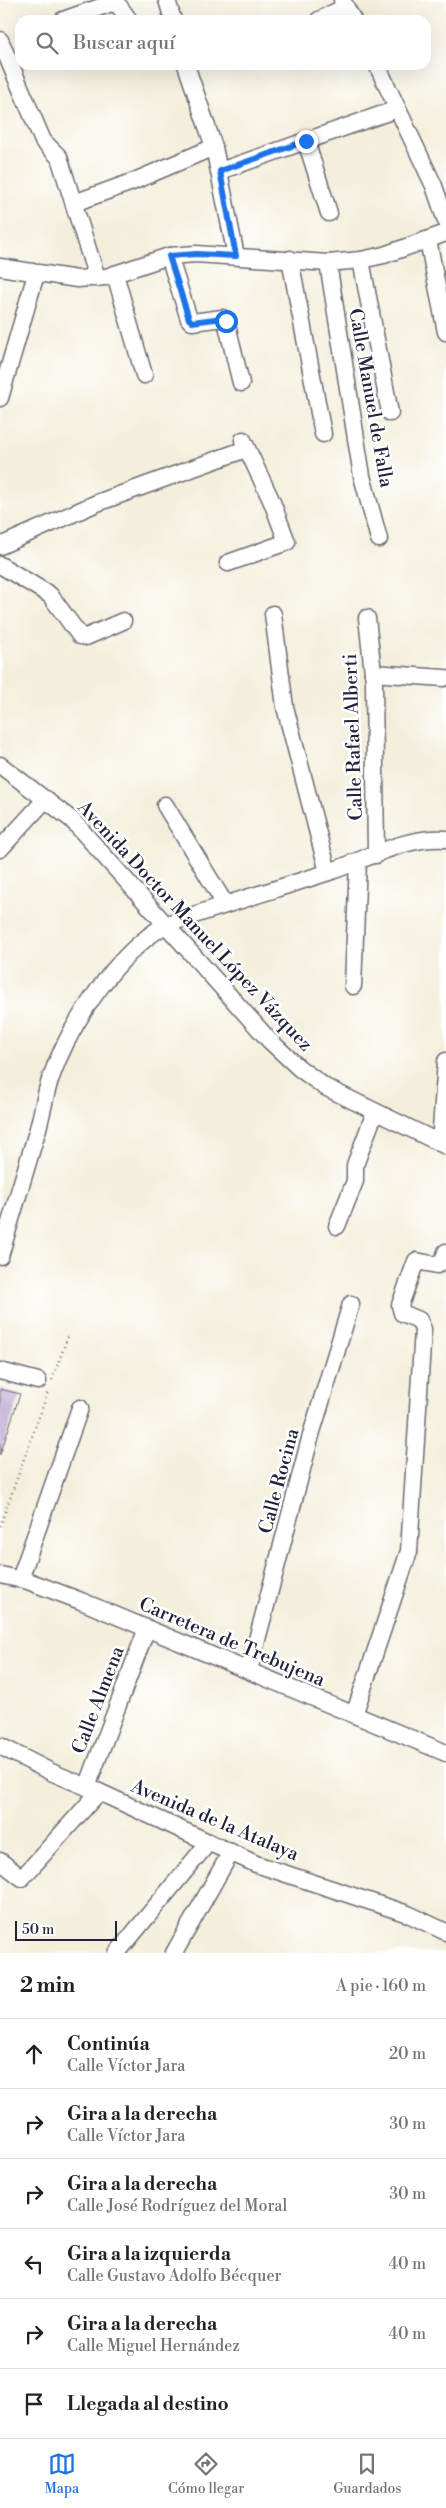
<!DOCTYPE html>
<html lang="es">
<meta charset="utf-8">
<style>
:root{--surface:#fff;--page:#f6f6f6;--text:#202124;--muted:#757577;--line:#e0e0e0;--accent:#1a73e8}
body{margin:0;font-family:"Libre Bodoni",serif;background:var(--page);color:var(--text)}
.scale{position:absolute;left:15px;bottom:12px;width:102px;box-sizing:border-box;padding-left:5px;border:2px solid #22223b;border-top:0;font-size:14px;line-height:18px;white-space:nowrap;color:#22223b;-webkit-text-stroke:4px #fff;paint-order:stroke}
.stop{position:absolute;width:15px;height:15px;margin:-11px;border:4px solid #1a73e8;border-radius:50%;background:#fff}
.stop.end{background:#1a73e8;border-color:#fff;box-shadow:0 1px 5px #0008}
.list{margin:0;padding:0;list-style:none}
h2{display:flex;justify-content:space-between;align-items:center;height:65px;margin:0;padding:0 20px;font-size:21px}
h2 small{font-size:16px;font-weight:400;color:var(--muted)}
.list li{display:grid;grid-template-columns:32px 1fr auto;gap:15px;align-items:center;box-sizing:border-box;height:70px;padding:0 20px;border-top:1px solid var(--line)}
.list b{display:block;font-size:19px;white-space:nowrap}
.list p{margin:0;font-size:16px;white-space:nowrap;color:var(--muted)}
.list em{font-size:16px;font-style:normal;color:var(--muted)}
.icon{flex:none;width:28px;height:28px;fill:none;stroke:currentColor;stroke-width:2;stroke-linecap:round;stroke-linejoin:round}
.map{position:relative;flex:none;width:446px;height:1953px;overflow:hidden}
.search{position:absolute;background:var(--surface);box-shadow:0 5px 20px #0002;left:15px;right:15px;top:15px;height:55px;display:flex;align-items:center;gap:12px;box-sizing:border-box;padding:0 18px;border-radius:15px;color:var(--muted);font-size:19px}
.sheet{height:485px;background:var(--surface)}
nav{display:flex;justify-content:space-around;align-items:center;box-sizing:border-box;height:70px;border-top:1px solid var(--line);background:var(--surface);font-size:14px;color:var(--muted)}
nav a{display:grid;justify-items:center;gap:2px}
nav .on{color:var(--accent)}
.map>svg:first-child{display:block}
.building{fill:#b69fce}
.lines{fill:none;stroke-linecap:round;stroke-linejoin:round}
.minor-casing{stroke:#6c6a73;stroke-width:19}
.path{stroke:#6c6a73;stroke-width:2.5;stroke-dasharray:1 4;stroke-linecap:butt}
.minor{stroke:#fff;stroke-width:16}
.route{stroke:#1a73e8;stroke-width:6}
.labels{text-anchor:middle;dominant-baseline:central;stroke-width:5;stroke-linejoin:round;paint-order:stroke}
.street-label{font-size:19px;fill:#22223b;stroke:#fff}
</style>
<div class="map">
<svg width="446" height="1953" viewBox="0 0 446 1953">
<rect width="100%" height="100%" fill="#fff"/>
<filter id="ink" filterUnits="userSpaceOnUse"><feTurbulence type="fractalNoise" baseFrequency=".02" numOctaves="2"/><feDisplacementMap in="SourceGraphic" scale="10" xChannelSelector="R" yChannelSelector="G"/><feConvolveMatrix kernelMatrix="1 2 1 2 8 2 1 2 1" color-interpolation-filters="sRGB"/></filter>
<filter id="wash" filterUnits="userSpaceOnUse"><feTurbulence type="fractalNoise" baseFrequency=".0096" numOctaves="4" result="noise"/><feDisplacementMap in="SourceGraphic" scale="20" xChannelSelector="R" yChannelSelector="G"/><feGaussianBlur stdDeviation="1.12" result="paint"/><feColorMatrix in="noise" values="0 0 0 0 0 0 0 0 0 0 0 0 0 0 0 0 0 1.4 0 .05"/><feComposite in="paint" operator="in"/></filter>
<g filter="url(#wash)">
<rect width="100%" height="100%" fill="#f4efdc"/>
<g id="blocks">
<path class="building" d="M0,1389l20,5 -20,61z"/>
</g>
</g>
<g filter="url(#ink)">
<use href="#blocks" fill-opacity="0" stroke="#6c6a73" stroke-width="1"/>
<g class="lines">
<defs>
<g id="minor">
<path d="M167,0l6,20"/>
<path d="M342,0l11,20"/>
<path d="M63,20l49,-17 7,3 10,14"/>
<path d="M319,20l26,-13"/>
<path d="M0,40l43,101 16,16 38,121"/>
<path d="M186,65l28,82 22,109"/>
<path d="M377,65l57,121 12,35"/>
<path d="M306,141l23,72"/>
<path d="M220,171l177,-62"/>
<path d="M74,203l58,-21 82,-35"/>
<path d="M428,240l18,92"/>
<path d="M169,256l20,63 3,3 31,-4 3,3 15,62"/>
<path d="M290,259l33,175"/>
<path d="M361,260l29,153"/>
<path d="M328,263l34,213 17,63"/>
<path d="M0,267l77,12 29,-2 63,-21 27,-2 132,9 33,-3 23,-5 62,-22"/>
<path d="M115,274l29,101"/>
<path d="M0,398l36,-124"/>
<path d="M0,546l97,-43 149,-54"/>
<path d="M228,563l59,-21 -15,-40 -29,-62"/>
<path d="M0,565l50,30 30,41 6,1 37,-16"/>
<path d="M273,614l12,93 43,165"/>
<path d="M367,618l7,64 2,173"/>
<path d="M373,673l71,5"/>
<path d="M0,765l72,55 197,220 30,28 26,19 121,59"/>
<path d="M165,805l60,99"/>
<path d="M0,849l46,-50"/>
<path d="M353,986l5,-125"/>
<path d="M440,1143l6,-82"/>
<path d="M337,1226l18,-45v-16l20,-53"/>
<path d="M0,1256c12,-40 24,-80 36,-121 6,-18 8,-37 14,-55 19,-55 66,-127 117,-156 53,-18 106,-34 159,-51 40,-13 78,-37 120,-34"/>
<path d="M0,1371l38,10"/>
<path d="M0,1575l28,6 53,20 365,152"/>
<path d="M20,1579l60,-171"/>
<path d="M249,1670l62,-235 40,-131"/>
<path d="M354,1715l55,-164 14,-222 -4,-9 -17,-7 -2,-8 16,-44 21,4 6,-4 3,-9"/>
<path d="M0,1746l51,26 48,20 157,72 152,50 38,18"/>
<path d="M87,1787l60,-159"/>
<path d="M0,1861l22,17 77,-86"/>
<path d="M117,1953l92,-111"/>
<path d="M174,1953l57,-101"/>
</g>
</defs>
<use href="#minor" class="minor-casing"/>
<g class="path">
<path d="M52,1380l16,-44"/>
<path d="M0,1526l48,-134"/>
</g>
<use href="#minor" class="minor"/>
</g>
</g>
<g class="lines" filter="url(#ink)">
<path class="route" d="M226,321l-3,-3 -31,4 -3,-3 -20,-63 27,-2 40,2 -16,-85 86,-30"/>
</g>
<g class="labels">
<g class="street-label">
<text transform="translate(371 398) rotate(80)">Calle Manuel de Falla</text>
<text transform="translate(353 737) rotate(-92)">Calle Rafael Alberti</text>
<text transform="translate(195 926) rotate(47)">Avenida Doctor Manuel López Vázquez</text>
<text transform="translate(279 1481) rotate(-75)">Calle Rocina</text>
<text transform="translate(232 1642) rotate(23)">Carretera de Trebujena</text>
<text transform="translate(98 1700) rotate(-69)">Calle Almena</text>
<text transform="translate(215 1820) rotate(23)">Avenida de la Atalaya</text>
</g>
</g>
</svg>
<div class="scale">50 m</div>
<div class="stop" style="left:226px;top:321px"></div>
<div class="stop end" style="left:306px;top:141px"></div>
<div class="search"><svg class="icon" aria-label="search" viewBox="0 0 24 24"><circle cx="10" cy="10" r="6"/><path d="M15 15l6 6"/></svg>Buscar aquí</div>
</div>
<section class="sheet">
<h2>2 min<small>A pie · 160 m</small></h2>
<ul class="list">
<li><svg class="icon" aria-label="ahead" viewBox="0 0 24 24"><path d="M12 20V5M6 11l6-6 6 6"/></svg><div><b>Continúa</b><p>Calle Víctor Jara</p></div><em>20 m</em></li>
<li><svg class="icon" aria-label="right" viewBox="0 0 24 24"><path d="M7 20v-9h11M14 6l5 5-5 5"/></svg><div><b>Gira a la derecha</b><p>Calle Víctor Jara</p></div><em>30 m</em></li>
<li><svg class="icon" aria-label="right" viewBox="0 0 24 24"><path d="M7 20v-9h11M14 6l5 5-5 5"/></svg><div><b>Gira a la derecha</b><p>Calle José Rodríguez del Moral</p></div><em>30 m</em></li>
<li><svg class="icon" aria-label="left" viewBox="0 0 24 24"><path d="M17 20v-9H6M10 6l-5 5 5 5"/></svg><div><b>Gira a la izquierda</b><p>Calle Gustavo Adolfo Bécquer</p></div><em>40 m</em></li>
<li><svg class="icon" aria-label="right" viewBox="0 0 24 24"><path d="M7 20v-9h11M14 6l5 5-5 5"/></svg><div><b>Gira a la derecha</b><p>Calle Miguel Hernández</p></div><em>40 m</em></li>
<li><svg class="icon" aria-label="arrive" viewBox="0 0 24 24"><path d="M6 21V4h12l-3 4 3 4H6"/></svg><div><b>Llegada al destino</b></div></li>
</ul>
</section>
<nav>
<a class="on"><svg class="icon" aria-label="map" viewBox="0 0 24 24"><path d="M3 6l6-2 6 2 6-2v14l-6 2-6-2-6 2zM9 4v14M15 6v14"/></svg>Mapa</a>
<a><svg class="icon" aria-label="directions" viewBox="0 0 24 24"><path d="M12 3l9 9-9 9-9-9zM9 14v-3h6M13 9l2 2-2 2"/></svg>Cómo llegar</a>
<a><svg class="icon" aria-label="saved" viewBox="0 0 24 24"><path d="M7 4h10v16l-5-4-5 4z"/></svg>Guardados</a>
</nav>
